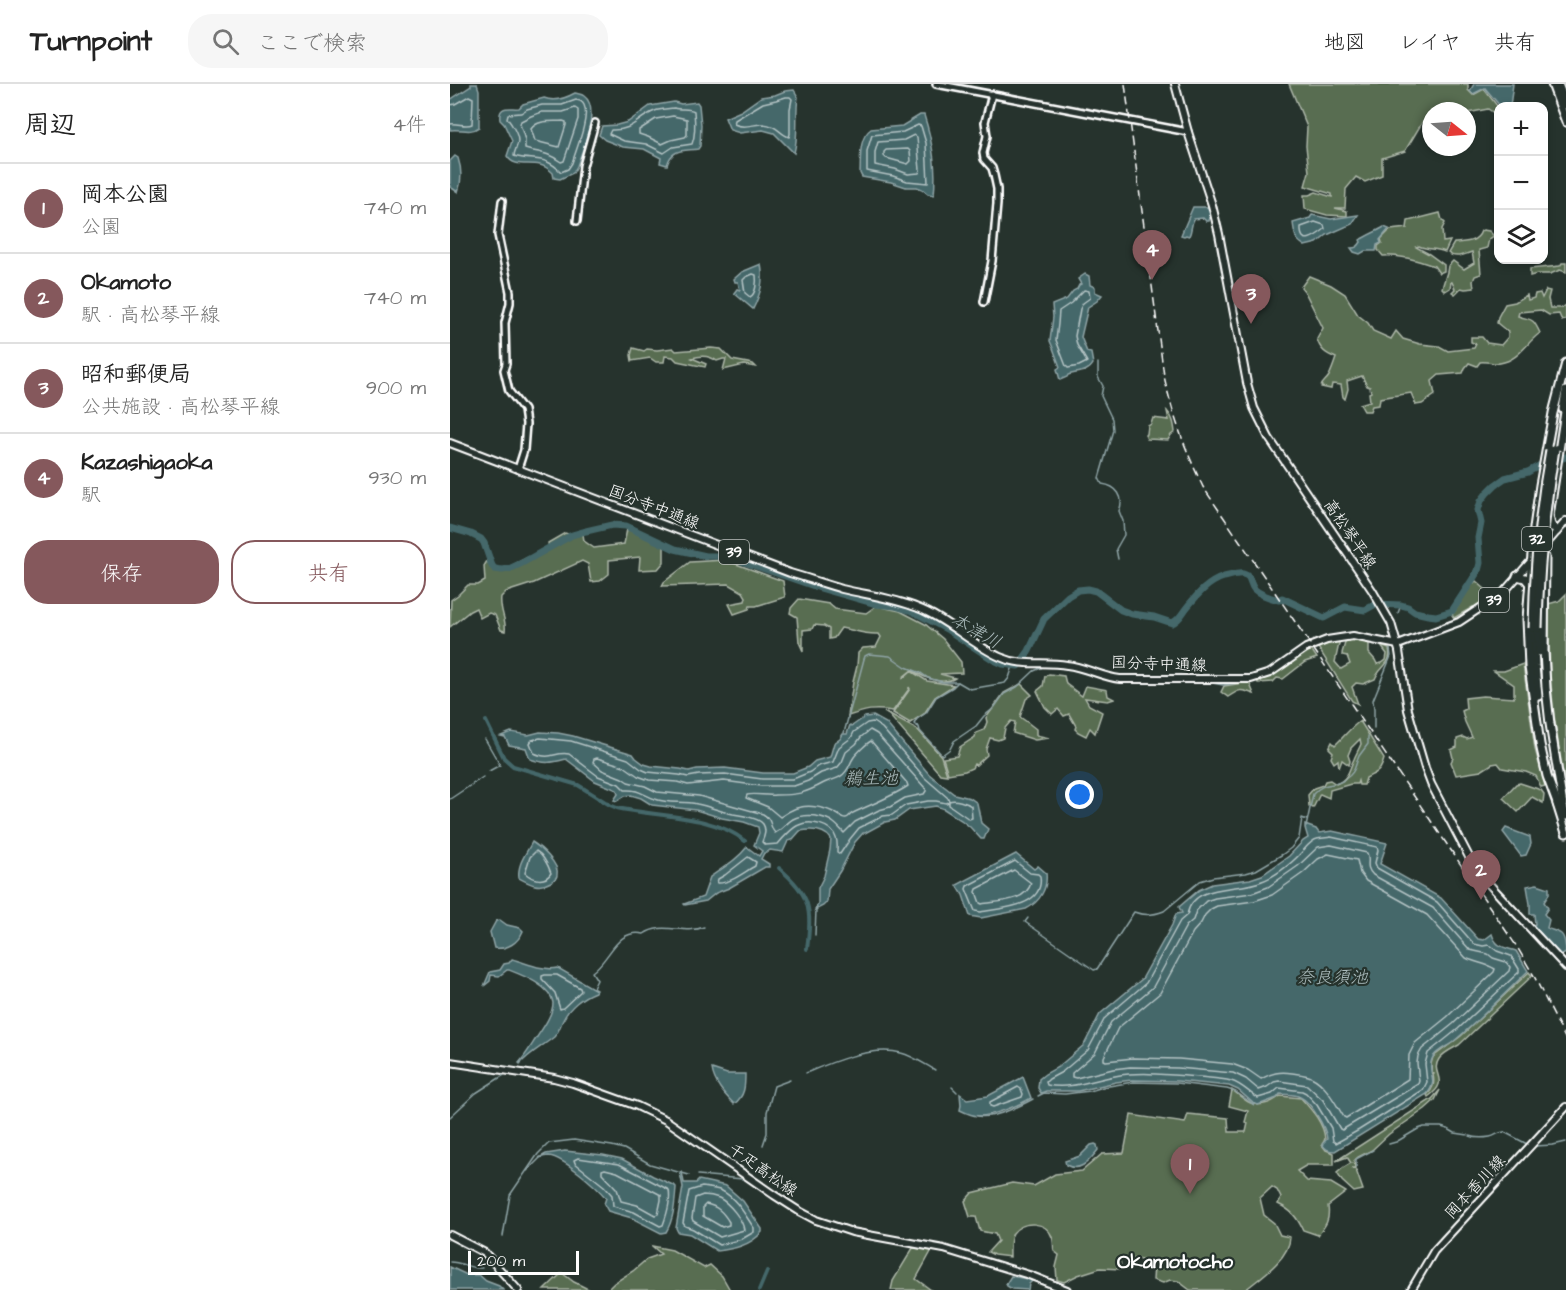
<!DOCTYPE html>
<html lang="ja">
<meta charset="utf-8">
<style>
:root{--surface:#fff;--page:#f6f6f6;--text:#222;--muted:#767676;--line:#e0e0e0;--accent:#85585c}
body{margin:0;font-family:"Architects Daughter","Klee One",sans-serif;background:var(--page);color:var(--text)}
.controls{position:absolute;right:18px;top:18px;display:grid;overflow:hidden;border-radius:12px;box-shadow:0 3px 9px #0003}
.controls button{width:54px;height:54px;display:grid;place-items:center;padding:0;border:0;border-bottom:2px solid var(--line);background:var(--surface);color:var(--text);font:30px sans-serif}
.compass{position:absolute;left:972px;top:18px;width:54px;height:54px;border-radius:50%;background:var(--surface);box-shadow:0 3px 9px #0003;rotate:107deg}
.scale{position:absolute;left:18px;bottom:15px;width:111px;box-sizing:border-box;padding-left:6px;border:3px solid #fff;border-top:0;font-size:16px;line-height:21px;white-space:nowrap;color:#fff;-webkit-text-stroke:4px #26332d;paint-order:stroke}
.you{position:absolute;left:630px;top:711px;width:21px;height:21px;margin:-15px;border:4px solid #fff;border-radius:50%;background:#1a73e8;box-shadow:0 0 0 9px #1a73e833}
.badge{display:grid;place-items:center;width:39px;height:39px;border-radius:50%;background:var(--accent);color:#fff;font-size:20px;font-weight:700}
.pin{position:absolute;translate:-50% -50px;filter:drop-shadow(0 2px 3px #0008)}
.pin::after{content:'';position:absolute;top:32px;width:21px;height:18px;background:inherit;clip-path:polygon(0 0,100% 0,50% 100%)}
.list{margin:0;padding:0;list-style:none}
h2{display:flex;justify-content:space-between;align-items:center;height:78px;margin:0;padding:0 24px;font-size:26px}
h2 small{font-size:20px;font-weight:400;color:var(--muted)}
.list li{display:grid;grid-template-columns:39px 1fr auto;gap:18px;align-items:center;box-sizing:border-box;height:90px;padding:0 24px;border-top:2px solid var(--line)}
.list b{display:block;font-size:22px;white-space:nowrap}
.list p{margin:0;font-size:20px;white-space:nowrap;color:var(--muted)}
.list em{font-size:20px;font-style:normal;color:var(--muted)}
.actions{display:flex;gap:12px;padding:18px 24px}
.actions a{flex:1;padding:14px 0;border:2px solid var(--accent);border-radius:24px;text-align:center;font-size:21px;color:var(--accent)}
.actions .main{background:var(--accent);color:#fff}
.icon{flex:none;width:33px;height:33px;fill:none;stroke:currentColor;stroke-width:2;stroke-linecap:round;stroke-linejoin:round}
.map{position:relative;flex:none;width:1116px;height:1206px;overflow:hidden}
header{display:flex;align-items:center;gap:36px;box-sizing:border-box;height:84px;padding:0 30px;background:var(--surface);border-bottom:2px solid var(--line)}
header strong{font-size:28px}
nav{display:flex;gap:33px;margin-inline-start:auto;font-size:21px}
.search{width:420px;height:54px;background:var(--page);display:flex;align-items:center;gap:15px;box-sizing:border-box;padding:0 21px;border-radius:24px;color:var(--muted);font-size:22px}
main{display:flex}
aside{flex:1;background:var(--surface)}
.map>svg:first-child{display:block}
.green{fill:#586d51;stroke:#acb6a8;stroke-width:1.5}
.water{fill:#44686b;stroke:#8fa4a6;stroke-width:1.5}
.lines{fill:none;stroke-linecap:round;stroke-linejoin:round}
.shore{stroke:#b4c3c4;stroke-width:1.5}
.stream{stroke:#8fa4a6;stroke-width:1.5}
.canal{stroke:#44686b;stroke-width:4}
.river{stroke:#44686b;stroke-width:7}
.tertiary-casing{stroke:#fff;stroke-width:10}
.secondary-casing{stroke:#fff;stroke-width:10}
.primary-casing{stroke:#fff;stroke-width:10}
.trunk-casing{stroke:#fff;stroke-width:11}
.tertiary{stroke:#26332d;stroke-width:5}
.secondary{stroke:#26332d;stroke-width:6}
.primary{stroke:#26332d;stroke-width:6}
.trunk{stroke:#26332d;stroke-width:7}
.rail{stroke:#fff;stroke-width:1.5;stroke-dasharray:9 4.5;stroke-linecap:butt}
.trunk-bridge-casing{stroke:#fff;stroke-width:11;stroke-linecap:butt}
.trunk-bridge{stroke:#26332d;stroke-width:7}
.labels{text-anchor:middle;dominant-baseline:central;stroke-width:4.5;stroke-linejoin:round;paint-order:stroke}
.shield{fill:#26332d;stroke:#bec2c0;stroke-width:1.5}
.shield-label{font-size:15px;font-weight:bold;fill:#fff}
.street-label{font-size:16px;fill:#fff;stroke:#26332d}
.water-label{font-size:18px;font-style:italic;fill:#abbbbc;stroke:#26332d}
.quarter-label{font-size:20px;font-weight:bold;fill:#fff;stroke:#26332d}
</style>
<header>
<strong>Turnpoint</strong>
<div class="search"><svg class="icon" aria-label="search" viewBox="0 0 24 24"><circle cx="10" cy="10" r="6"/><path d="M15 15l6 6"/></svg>ここで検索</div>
<nav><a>地図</a><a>レイヤ</a><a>共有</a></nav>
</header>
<main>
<aside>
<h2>周辺<small>4件</small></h2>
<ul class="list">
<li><span class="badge">1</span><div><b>岡本公園</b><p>公園</p></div><em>740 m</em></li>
<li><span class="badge">2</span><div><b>Okamoto</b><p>駅 · 高松琴平線</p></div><em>740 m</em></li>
<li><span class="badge">3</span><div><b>昭和郵便局</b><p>公共施設 · 高松琴平線</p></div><em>900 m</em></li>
<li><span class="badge">4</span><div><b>Kazashigaoka</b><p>駅</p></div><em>930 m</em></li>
</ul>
<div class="actions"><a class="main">保存</a><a>共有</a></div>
</aside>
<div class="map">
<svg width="1116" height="1206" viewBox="0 0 1116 1206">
<rect width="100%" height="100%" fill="#26332d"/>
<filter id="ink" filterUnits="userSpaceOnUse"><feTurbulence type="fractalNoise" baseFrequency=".0167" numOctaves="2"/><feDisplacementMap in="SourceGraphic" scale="12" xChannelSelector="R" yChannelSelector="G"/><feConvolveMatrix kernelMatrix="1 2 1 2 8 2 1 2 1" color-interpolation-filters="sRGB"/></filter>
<g filter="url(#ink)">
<g class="green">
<path d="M839,0h179v6l5,5 11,-6 14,18v5l-4,1 -6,-4 -21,4v-2h-36v9l-8,1 -18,30 -23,7v17l-17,7 -9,-5 -10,12 -1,19h-10l12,3v5l-20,-1 -22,-6 -1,-14h5l7,-3 16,5v-3l-27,-8 4,-14 -3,-26 1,-19z"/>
<path d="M990,129l2,7 3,3 -3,6 1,13 7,-1 -5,11c-9,-4 -18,-2 -26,-6l-3,1 13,7 15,11v6l-5,2 -5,-7c-14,-5 -35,-12 -51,-10l-5,-6v-4l4,-3 -1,-4 9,-9 17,-2 1,-7z"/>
<path d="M1033,146l6,1 5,5 -5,3 -2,9 -8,2 2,24 -6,2 -2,5 1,7 -9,1 -4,-1 -6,6 -3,-2 3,-3 -3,-7h-1l-1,6 -5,3 -3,-3 5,-16 1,-6 5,-5 11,8 10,-6 -2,-11c-8,3 -17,7 -24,1l6,-10c10,-1 23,0 27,-12z"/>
<path d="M1112,179h4v9l-6,-2 -10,4h-13l-7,2v-7l30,-3z"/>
<path d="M859,192l22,9 14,9 13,21 10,8 5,8 18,8 5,-8 7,8 17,5 19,2 9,5 26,-3 2,-4 -5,-2v-5h11l5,6 14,2 7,-8v-5l-11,-9 1,-6 7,-13 10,-2 12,-7 1,5 6,-2 1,-4 5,-1 2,5 4,-8 4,1 -2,8 2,9h12l4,-3v14l-4,2 -3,-7 -10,1 -8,-5 -22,2 -1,4c14,5 14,0 22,17 -14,10 -21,27 -40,30 -6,1 -13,-2 -20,-1l-3,4 -8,-3 -4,5 -2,5 -24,2 -7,6 3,14 -13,9 -6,1 -5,-12 -31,5 -1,7 -7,1 -2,5h-6l-4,-7 10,-3 -1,-8 2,-1 -1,-5 -3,-1 -5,-10 -15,5 1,8 -3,10 -2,-2 -2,-12 -9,-1 -1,5 -10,-2c1,-5 5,-6 8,-11 3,-6 5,-12 7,-18 -10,-4 -16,-8 -19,-19l6,-11 -18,-36 -4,-5z"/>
<path d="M183,264l11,3 3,-2 10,1 16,-2 3,3 35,-3 10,1 11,11 21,4 3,3 -12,-2 -21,5 3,-11h-3l-6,2c-8,-6 -16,-6 -25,-3l14,6 -1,3 -28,-6 -4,-4 -8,-1 -1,6h-8l-6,-4 -18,3 -1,-6z"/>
<path d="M717,327c6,6 7,13 8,21l-4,3 -3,5 -21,-1 -2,-4 2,-1 1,-8 3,-2 2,-6 16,2z"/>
<path d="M177,445l37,17v16l-6,7 -19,1 1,-13 -31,3v14l-9,7 -9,1 -3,-18 -6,-3 -48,22 -28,9 -5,5c-2,13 6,23 4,34l-4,-1 -6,-15 -6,-2 -9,5 -4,-10 -6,3 -20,16 1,-27 7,-5 10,-10h10l7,-4 -1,-15 3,-5 4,7 12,2 25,-13 21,-8 -1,-6 17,-10 6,2 12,-1 1,7 10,7 30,-4z"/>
<path d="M275,476l58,21 2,16 -29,9h-6l-1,3 -15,5 -5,-10 16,-3 1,-4 -3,-5 -14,-8 -67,2 2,-4 26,-20z"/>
<path d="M1026,497l18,16 -18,12 -3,-2 -19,11 -2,-3c9,-11 13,-25 24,-34z"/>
<path d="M1116,510v199l-12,-78 -4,-41 -2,-70 11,-3z"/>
<path d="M349,515l30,5 6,5 31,4 10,-7 24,5 25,13 18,15 18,23 1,11 -22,1 15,4c-13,8 -32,-1 -43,-8l-9,7v1l8,-7 16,10 27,4 -19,12 -11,17 -14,9 -17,-10 17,-24 -1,-2v2l-16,22c-20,-3 -27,-1 -45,5l5,-34 4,-16 1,-13 5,-5 13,-1 5,-10 -2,-3c-17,1 -23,-4 -38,-6l-7,10 -5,1v-10l-5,-3 -10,-1 -2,4 -9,1v21l-4,-9 -2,-25 -7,-4 1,-5z"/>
<path d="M903,554l16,4v11l6,7 2,4 5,-1 4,-3 1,-6 -6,-8 8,3c4,15 -10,18 -14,30l-12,5 -7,-1 -4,4 6,17 -6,-3 -35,-55 23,-7 -5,23 6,7 9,-5 -3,-8 -5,-1c0,-6 4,-10 3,-15z"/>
<path d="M861,565l6,9 -12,4 -22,17 -6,-1 -4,4 -15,1 -1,-2c11,-4 21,-8 31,-15 8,-6 14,-12 23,-17z"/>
<path d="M1073,580l12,85 10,37 -4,1 -5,-11 -10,-4 -24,-4 -4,-5 -6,1 -11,7 -25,4 -5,-13 2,-4 -2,-8 6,-3v-8l6,-2 4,2 5,-2 -7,-15 -3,-11 4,-2 -1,-11 18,-2 31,2v-13l-20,-14h10z"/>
<path d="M599,590l15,2 2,8 16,12 4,-10 21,4 1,6 6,3 -6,2 -23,-3 4,7 13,7 -7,21 -5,-5 -4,8 -8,-4 -3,-3 1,-3 -7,-12 -5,2 -6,-7 -6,5 -7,-7 -8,-16 6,-5 2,-10z"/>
<path d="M799,598l5,12c-14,-5 -14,-5 -26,3l-7,-5 3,-6z"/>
<path d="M571,600l11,11 -6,4 -6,18 7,5 9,7v6l13,3 -14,2 -22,-7 2,-11 -4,-1 -6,7 -2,10 -5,2 -8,-2 -4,11 1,6 -11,10 -2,-1 -2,4 -7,3 -17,3 -5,-16 14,-2 3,-9 15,-10 1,-4 8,-3 3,-8 -1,-4 18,-25z"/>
<path d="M434,628l34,18 23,26 6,19 -7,-1 -51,-59z"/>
<path d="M910,637l24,38c-4,14 -7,13 -18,19l-2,7h-5l-1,-4 -1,3h-6l-21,6 -1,8 -9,-4 -7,14 -4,-2 -1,-11 6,-7 9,-3 2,-4 5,-1 6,4c13,-5 13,-15 18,-25 2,-5 5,-10 7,-15l-1,-5 -9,9 -3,7 2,6 -1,4 -7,-5 -3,8 -1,-8 -4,3 -3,-5 2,-6 -4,-4 3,-6 3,3c9,-8 15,-17 25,-24z"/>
<path d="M1070,699l21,7 3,4 -1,9 -11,-6 -14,15 -15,-14 13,-14z"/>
<path d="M1079,888l3,4 -73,69c-7,4 -15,7 -20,14 -10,15 13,21 -11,38l-1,-2c6,-6 8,-11 6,-20l1,-1 -2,-1 -1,-9 2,-7 28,-21z"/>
<path d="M782,1006c13,9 19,19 36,13 5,-2 8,-3 12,-7l21,2c10,11 23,25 24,41l-3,6 4,5 8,3v12h-27l-10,6 10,10 24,2 15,9 -18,14c2,14 -2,19 -10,29l-15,-5c-6,-13 -12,-20 -25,-26l3,-6 -4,-8 -5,-3 -12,11 4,17 10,8 6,12 10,2c0,21 -30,41 -45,53h-55l-12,-9 -8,-1 -7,3 -10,-3 1,-15 -16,-6h-18l1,10 -21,-1 -22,7 -14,7 -7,-2 -1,-13 3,-12 -5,-4c-1,-4 0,-10 -2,-14 -5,-16 -29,-17 -39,-4 -4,7 -3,17 -3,24l-16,-2 -6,-3 10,-11 -3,-7 -15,-3 -4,-14h-6l-5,-16 7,-8 40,-10 22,3 21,-12 27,-3 20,-17 22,-1 7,-38 54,8 3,-9 40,4 1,14h17l2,-9 -3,-1 3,-11 -19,-5z"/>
<path d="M990,1006l-5,10 -10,9 -36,25 -17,16 -14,7 -4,4 1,7h-3l4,2 7,20 -9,2 -12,-11 -5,-8 7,-6 7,-4 -4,-6 -11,4 96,-62z"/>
<path d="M202,1162l20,4 32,18 6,-3 12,11 8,14h-123l7,-7 19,-12 14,-12 14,-5z"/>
<path d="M463,1164l19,2 -16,29 15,11h-40l2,-9z"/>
<path d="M112,1189l12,9 16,8h-46z"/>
</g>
<g class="water">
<path d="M21,0h6l2,6v37c-9,7 -18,1 -29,3v-30l21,-14z"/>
<path d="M1024,0h39l-3,22h-10l-15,-18 -12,6 -3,-3z"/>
<path d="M344,6l4,7c-3,19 1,38 -4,56l-20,-20 -11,-3 -23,3 -10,-3 -5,-12 16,-7 20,-14 14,-2 10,-4z"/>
<path d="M125,9c3,1 7,1 9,3 17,12 -2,55 -7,70l-4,7 -13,6 -6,-1 -1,-5c-4,-4 -8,-7 -13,-8 -12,-3 -26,3 -33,-9l5,-15 -8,-17 -4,-4c-2,-16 10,-11 19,-12l4,-4 21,-6c10,4 22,0 31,-5z"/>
<path d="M224,18l7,2 16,-2 2,3 2,20 -1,21 -2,3c-14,2 -26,-1 -31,16l-7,-2 1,-5 -17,-9 -21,-2 -18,-7 -6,-5 3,-9 15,-1 11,-3 22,-16z"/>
<path d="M470,31h4c8,25 13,53 10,80l-6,-1 -6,-5 -5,-2h-11l-15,-5 -29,-5 -2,-4c1,-14 -2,-35 11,-44l31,-3z"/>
<path d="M5,72l3,2c4,12 4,23 0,34l-8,-5v-26z"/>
<path d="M743,123h18l-2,14h-3l-3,-3 -9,1c-3,5 -2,11 -5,17l-3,-1 -2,1 -3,-1z"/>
<path d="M862,131l19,4 27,-4 -6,9 -25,11 -10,8 -12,3c-11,-7 -10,-11 -12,-23l17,-5z"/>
<path d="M934,143l5,2 -9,11 1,3 -4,2 -1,6h-11l-5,3 -6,-2 -3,-4c5,0 7,-1 10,-6l-1,-2c7,-5 16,-8 24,-13z"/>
<path d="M311,180c3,17 0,29 -8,45l-19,-16 3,-4 3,1 -2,-8h-3l-1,-3 8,-7z"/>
<path d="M635,190l4,2 1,9 5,2v5l7,3 -5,6 -9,6 -7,30 6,15 4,1 2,11c-5,9 -16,8 -25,11l-1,2 -7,3 -3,-11 3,-2 -7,-19 -3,-7 3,-24 -1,-12 15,-6 6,-8 4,-2 2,-4 2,-1 -3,-5z"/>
<path d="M423,632l13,7 43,51 12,10 13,10 16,4 7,5 4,20 7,6 -4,10h-3l-11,-12 -9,-7 -17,-11 -8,-3 -27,4 -14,10 -10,2 -20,11h-2l-8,9 -15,29 -12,18 -1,13 -4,4 -8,4 3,-6v-16l6,-12 6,-26 1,-11c-7,-10 -19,-10 -31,-8l-8,9 -4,1 -5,11 -13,-2 -4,3h-2l-3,6 8,5v3h-4l-36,21 -13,5 -10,8 -21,4 -1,-1 19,-7 7,-20c14,-10 27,-17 37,-30l12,9 3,-5 -8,-6 5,-12 -1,-6 -14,-5 -22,-4 -26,-8 -44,-5 -11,-7 -10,-3 -6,1 -8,5 -3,-1 4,-6 -1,-4 -22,-9 -29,-22c-15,4 -21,5 -36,0l-4,-11 -17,-3 -4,-8 -4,-1 10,-4 17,3 12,-3 18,1 15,3 60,18 3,4 8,6 7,2 29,3 9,2 8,-2 28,-1 38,5h30l15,-6 7,-6 15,-4 4,-14 6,-4 3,-5h4l3,-9 2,1 13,-9z"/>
<path d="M855,741l11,4 3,4 13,-2 55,12 -7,21 61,34 37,41 6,1 8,-6c4,13 11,13 24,17l12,20c-24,23 -48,49 -75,71 -6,5 -18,9 -21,17 -6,14 8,20 -5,35l-92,57c-7,0 -10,-2 -13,-7l5,-5c-1,-11 -16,-37 -27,-42 -5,-3 -14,-2 -20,-3l-3,4 -19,7 -5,-2 -15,-13 -9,-4 -52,-5 -45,-1 -16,2 -38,9h-32l-5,2 -3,-5 1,-9 6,-5 13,-7 26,-22 16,-31 42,-35 30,-54 4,-11 6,-1 -3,-6 20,-17 13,-6 38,-5 12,-4 27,-19 14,-15 5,-3 -3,-10z"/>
<path d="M1056,744l24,9 1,7 -5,11 -5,1 -18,-24z"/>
<path d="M82,758c8,5 28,22 25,33 0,4 -4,5 -6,7 -12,7 -21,2 -32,-4 -2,-14 7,-24 13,-36z"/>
<path d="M566,770l18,15 4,-3 8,7c2,15 -6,29 -20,36l-45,9 -11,-2 -7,-21 -6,-10z"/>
<path d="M1087,800l12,4v6l-5,8 4,6 -4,6 5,6 -2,8c3,2 10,3 14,6 4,3 5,14 5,19l-6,3 -27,-31 2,-1 -1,-10h-4v-10l-3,-18z"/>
<path d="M50,836l7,5 13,3 3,3c-5,12 -16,19 -29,17l-4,-16 6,-11z"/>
<path d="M62,875c15,4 30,12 46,9l38,22 -1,2c-13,5 -26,15 -32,28 -3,6 -4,12 -9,17 -11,9 -25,16 -34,27l-1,-1c7,-8 12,-17 18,-26 6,-9 16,-23 16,-34 -2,-17 -31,-28 -44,-33h-2l-8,6 -8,-1 -1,6 -6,5 6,-14 10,-2 4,-6 5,-1z"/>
<path d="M262,985l15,5h18c0,12 0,22 -11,30 -10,-10 -20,-21 -22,-35z"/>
<path d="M573,993l8,21c-11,7 -39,18 -52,18 -7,0 -13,-3 -19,-6l1,-5 -1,-11 7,5 21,-3z"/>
<path d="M645,1060l2,1 1,5c-9,11 -18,23 -32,15l-1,-4 15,-5 11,-11z"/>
<path d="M115,1067l38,4 19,4 31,17 22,10 1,1c-1,15 -2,32 -10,45l-5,1 -29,-15 -24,-7 -4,-7 2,-6c-10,-12 -42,-40 -57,-42 -4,0 -7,1 -10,2l7,-4z"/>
<path d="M232,1088l2,11h12l3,-3 27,6 17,15 19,28v3c-12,14 -29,17 -45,19l-27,-17 -12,-2 -2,-4 7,-41 -3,-14z"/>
<path d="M0,1183l17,8h12l7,6 13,5 4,4h-53z"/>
<path d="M561,1192l22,4 -4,4 -1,6 -16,-1 -5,-3 -1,-2z"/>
</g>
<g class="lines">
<g class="shore">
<path d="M336,13h4l2,2 -2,10v25l-1,3c-9,-3 -12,-12 -26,-13 -10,0 -19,5 -29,0l1,-4 28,-17 13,-3z"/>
<path d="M126,16c4,1 6,1 8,5 6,12 -8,45 -12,58l-4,6 -7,3c-17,-18 -28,-10 -47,-16 0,-5 4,-10 4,-15 0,-7 -7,-18 -11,-23l1,-4 13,-1 6,-4 15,-4h20z"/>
<path d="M0,21l5,-1 14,-8 4,2 -1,26c-6,3 -14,-1 -22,0"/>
<path d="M125,24l3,2v9l-14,42 -3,1c-13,-10 -22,-9 -36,-13v-9l-5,-16 1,-3 10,-5 11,-4h21z"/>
<path d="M224,24c6,2 15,0 20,3 1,10 2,23 -2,33l-19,3 -9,6 -18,-9 -22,-3 -15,-7 2,-4c22,1 26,-12 44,-19 5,-2 13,-2 19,-3z"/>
<path d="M223,32l14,3v16l-2,2 -14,3 -9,4 -14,-7 -9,-3v-4l17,-11z"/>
<path d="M113,37l3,1v3l-7,22 -24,-6 -4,-12c7,-10 21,-7 32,-8z"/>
<path d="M468,41l3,1 5,17 2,40 -21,-2 -14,-5 -26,-5v-20l5,-16 31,-3z"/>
<path d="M464,51l3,2 3,33 -1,3 -11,1 -13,-5 -20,-4v-13l3,-10 26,-2z"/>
<path d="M458,65l2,2 1,10 -3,3 -22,-6 -2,-2v-4l2,-2z"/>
<path d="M865,138l9,3 1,4c-9,7 -25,19 -24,-2z"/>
<path d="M303,190l3,1c1,7 0,19 -6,22l-5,-4 -2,-13 3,-3z"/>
<path d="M634,206l5,1 1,7 -7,5 -3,6 -5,27 2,9 10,17 -8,4 -11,2 -2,-2 -10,-26 2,-16 1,-13 12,-8z"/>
<path d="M423,638l9,6 43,50 23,20 1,3c6,-2 17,1 22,5l1,12 -3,1 -20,-14v-3l-3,1 -10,-2h-8l-22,4 -14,10 -9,1 -24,12 -9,11 -10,15 -3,-2c0,-4 1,-10 -1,-14 -4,-14 -26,-18 -37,-13 -6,2 -17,14 -21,19l-13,1 -3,-3c2,-5 5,-12 1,-18 -4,-6 -23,-9 -30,-10 -12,-2 -24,-8 -36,-10 -14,-3 -29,0 -42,-5 -12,-4 -16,-10 -30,-9l-6,-6 -21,-8 -29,-22c-14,-3 -17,7 -35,-1l-4,-10 2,-3 8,-2 31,3 57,18 13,10 7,3 31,3 9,2 11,-2 26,-1 37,5h31l17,-7 8,-6 15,-4 6,-15 12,-9 3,-6 13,-9z"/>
<path d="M420,646l7,4 49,55v2l-2,3 -19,4 -15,9 -11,3 -24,12 -11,11c-3,-3 -6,-7 -10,-10 -10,-8 -30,-10 -41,-4 -7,4 -11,11 -18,14 -6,-6 -2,-13 -12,-19l-64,-18 -42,-4 -12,-6 -17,-4 -6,-4 -20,-8 -9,-8 1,-3 3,-1 27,8 14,10 11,4 28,2 11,3 36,-4 37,5h33l14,-5 13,-8 16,-5 5,-6 4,-10 10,-8 5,-7z"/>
<path d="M421,657l36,42 1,3c-17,11 -36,18 -55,27 -3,1 -4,5 -7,5 -4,1 -9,-5 -13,-6 -12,-6 -29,-8 -41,-2 -5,2 -8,5 -12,7l-12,-10 -22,-9 1,-3c8,-2 19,1 28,0 22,0 29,-1 49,-12 5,-3 12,-3 17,-7 8,-5 8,-12 13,-19 3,-4 13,-14 17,-16z"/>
<path d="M881,753l46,10 1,3 -3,13 2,5 60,34 37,42 9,2 6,-1 8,6 14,5 8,13v3l-61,57 -30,24 -3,11 2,18 -4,8 -64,40 -23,13 -3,-2 -2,-13 -14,-23 -11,-12 -4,-2 -23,-3 -7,6 -14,4c-9,-5 -16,-14 -27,-17 -10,-3 -22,-3 -32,-4 -28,-2 -57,-6 -84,-1 -23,4 -45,14 -68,9l-1,-3 3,-3 13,-7 26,-22 17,-32 41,-35 34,-62 7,-6c6,-33 51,-23 75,-34 12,-4 30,-18 38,-27 5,-5 11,-14 17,-15 4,-1 10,-1 14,-2z"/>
<path d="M881,761l36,8c4,8 -3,13 6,22l60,33 37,42 18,4 5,4 13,4 4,5 -1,4 -56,53 -31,25 -4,7 -1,7 2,18 -1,3 -76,46 -2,-1 -17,-29 -16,-15 -28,-4 -5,1 -7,5 -8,3 -13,-11 -13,-6 -55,-5 -48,-1 -17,2 -37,9 -4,-1v-4l23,-20 16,-31 42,-35 33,-61 7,-6 3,-9 10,-10 9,-3 37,-5 16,-6 30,-21 20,-19z"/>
<path d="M86,767c7,4 12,14 15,22 -6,10 -18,7 -26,0l5,-16z"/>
<path d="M878,770l29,6 3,13 6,8 61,34 39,43c10,5 19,5 29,11l-1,3 -47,45 -32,26 -6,12 -1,24 -62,39 -2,-1c-9,-14 -18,-33 -33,-40 -6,-3 -13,-3 -19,-4 -13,-2 -20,0 -31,6l-13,-9 -16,-6 -53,-5 -46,-1 -27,3 -2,-1v-3l14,-29 42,-35 33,-61 8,-9 4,-8 6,-6 6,-3 37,-5 18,-6 31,-22 15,-14z"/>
<path d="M298,773l8,5 -1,4c-11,6 -25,18 -38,17l1,-4 7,-4z"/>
<path d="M565,777l15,12 8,1 2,2c5,31 -38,32 -59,36l-6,-1 -9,-22 1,-3z"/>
<path d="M564,786l17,13c-5,19 -32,18 -49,21l-2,-1 -4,-11 1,-3z"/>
<path d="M95,891h12l23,13 1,3 -18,17 -3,1 -5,-16 -13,-14v-3z"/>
<path d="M568,1003l3,2 2,5 -1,3 -29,10 -3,-1v-4z"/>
<path d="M128,1074l41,6 50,26c2,10 -2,24 -6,35l-3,1 -26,-14 -21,-6 -1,-11 -8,-9 -29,-23 -1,-3z"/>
<path d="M155,1085l12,3 44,23v5l-3,14 -3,1 -18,-10 -16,-4 -4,-12 -15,-16v-3z"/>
<path d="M252,1103c6,1 14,1 20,4 14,7 23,24 32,37v4l-12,7 -23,6 -26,-16 -8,-3 -2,-3 6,-32z"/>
<path d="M253,1111c5,0 11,1 16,3 10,5 24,22 25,32l-24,7 -27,-16 -1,-3 3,-20z"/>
<path d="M256,1120c11,2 17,8 23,18v3l-7,2 -19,-11v-9z"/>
</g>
<g class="stream">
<path d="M648,279v14l5,9 -2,10 11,23 1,11 -14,48 3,6c15,2 23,13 17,27l4,10 1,14 -8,14 2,10"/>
<path d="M948,529l3,-8"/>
<path d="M928,560l11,3"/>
<path d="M827,588l13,-10"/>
<path d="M508,598l-5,5 -17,10 -10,16 -9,6 -3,5 5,3 1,4 22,24 8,-6 4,-8 22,-15 8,-10 10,-8 10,-14 13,-7 17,-16 9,-4 8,-1"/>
<path d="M688,598h61"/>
<path d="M757,598l16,3 23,-3"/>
<path d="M924,644v-19l-1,-9 18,-44 -1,-7"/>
<path d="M394,649l20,-74 1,-3 4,-2 21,2 16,11 15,6 7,5 15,4h15l12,7 35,-6 4,-5 4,-12"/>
<path d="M35,655l15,26 -11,6"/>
<path d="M0,715l33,-22"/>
<path d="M856,743l7,-33c11,-13 21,-7 31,-14 12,-8 10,-12 15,-24 3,-4 6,-8 9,-12v-8"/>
<path d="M578,834l-3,4 69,48 3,-1 37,-57c10,4 20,3 30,-1l36,-30 13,-4 33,-4 10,-3 27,-16 8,-6 8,-10 3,-20 5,2"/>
<path d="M365,851l1,-25"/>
<path d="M143,904l4,-8 -5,-8c18,-12 24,-44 52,-38 17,-13 41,1 60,-7"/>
<path d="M356,989c26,-11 67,-28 95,-20 12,3 23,11 34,17"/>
<path d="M502,1003l5,5"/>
<path d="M588,1012l6,-3 21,1 25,-3 13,-4 30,-5 44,1 50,6 9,3 18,13 -1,-2"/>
<path d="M528,1032c15,3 42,-10 55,-17"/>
<path d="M0,1033l26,-24 28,-18"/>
<path d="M1020,1052c5,2 14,2 20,1 6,-1 8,-5 14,-5l23,12"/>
<path d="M939,1060l7,-2 22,-13 6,-2h17l7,2 7,4 13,2"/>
<path d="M313,1061l4,-12v-21l7,-26 16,-6"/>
<path d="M1085,1062l18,-1 13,-3"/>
<path d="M906,1083v-8l17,-9"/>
<path d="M77,1087l13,-13"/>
<path d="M232,1089l7,2"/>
<path d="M248,1091l45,4"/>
<path d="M53,1152l7,-41 28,-41 11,-11 25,-3 38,6 12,3 26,15 28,8"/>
<path d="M0,1178c12,0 20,7 32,6"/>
</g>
<g class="canal">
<path d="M36,637l18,37 9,8 65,19 32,20 7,3c40,9 95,6 128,33"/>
<path d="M329,784c32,27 33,41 28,81"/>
<path d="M309,1206l8,-19"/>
</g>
<path class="river" d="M0,444l21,6 10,5 3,4 8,23 3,3 7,1 7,-1 13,-6 50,-28 14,-4 26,-6 14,1 49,23 31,7h21l93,32 56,16 19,2 17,5 36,19 46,30 9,4 15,2 11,-15 15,-32 24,-23 10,-6 10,-1 8,2 25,19 11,4 22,3 18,6c8,-3 10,-10 16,-17 10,-12 20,-24 36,-29 6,-1 13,-4 19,-3 9,2 6,9 11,15 6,6 17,9 25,11l3,-2 42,20 21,-11 20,3 11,-6 25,1 7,2 7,5 13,3 8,1 16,-5 26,-40 2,-8 -2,-25 3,-15 -3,-13 3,-9 6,-8 8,-8 10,-7 23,-6 16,-9 22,-6"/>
<defs>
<g id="tertiary">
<path d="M486,0l252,48"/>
<path d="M52,117l-4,34 12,57v11l-5,20 1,41 -2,6 5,21 15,19 2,14 -2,26 -6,19"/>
<path d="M127,137l6,-55 12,-43"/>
<path d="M534,218l8,-41 5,-57v-15l-3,-14 -2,-7 -8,-9 -1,-6 4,-17 -2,-14 7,-28"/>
</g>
<g id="secondary">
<path d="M725,0l13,48 24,73 7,29 28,149 7,25 15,30 103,152 19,33 8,28 9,59 17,58 6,16 38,73 7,11 13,16 77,83"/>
<path d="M0,978l104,16 19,5 64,23 29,14 108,75 25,16 17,9 36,12 92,17 85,26 38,15"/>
<path d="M0,1151l35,18 33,37"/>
<path d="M961,1206l23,-39 132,-144"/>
</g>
<g id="primary">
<path d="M0,359l340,130c17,5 35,11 52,16 25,6 52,9 76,19 29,11 53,36 82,49 23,10 43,4 67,8 18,2 35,12 53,14h131l19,-6 36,-25 21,-8 26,-4 45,9 61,-23 44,-29 29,-33"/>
<path d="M1091,466l25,-29"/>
</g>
<g id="trunk">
<path d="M1102,0l14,38"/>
<path d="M1108,0l8,21"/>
<path d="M1113,325l3,-18"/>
<path d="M1107,447l-6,-6 -2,-9 17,-111"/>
<path d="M1097,450l2,-18"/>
<path d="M1095,473l-1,94 2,37 4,36 13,81"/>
<path d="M1067,492l8,2 5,6"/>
<path d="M1083,544l2,38 3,30"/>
<path d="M1088,544l1,24"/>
<path d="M1112,719l4,13"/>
<path d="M1107,720l9,29"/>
<path d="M1108,722l-11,-30 -7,-32 -11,-77 -2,-48 7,-91 6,-43 13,-72 13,-50"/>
</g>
</defs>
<use href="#tertiary" class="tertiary-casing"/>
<use href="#secondary" class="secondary-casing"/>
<use href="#primary" class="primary-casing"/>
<use href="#trunk" class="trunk-casing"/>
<use href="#tertiary" class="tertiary"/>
<use href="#secondary" class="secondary"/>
<use href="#primary" class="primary"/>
<use href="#trunk" class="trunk"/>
<path class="rail" d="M675,0l39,292c9,41 21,73 39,111l314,460 17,29 32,64"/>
<defs>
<g id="trunk-bridge">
<path d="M1083,544c1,-60 6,-119 17,-178"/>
<path d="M1088,544c1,-62 7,-118 17,-179"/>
</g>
</defs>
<use href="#trunk-bridge" class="trunk-bridge-casing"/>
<use href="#trunk-bridge" class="trunk-bridge"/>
</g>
</g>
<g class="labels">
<g class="shield">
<rect x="1072" y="443" width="30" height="24" rx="4.5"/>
<rect x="269" y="456" width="30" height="24" rx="4.5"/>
<rect x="1029" y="504" width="30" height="24" rx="4.5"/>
</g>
<g class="shield-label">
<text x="1087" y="455">32</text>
<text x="284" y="468">39</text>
<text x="1044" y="516">39</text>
</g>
<g class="street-label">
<text transform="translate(204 423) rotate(21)">国分寺中通線</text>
<text transform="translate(900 450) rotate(56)">高松琴平線</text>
<text transform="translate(709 580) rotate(2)">国分寺中通線</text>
<text transform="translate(313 1086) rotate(35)">千疋高松線</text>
<text transform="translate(1025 1103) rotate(-47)">岡本香川線</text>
</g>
<g class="water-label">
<text transform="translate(526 547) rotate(29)">本津川</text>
<text x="421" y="694">鵜生池</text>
<text x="882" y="893">奈良須池</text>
</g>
<g class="quarter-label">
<text x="725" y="1178">Okamotocho</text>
</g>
</g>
</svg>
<div class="controls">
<button>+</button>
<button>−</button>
<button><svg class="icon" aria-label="layers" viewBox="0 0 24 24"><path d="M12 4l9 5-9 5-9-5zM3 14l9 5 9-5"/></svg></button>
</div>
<svg class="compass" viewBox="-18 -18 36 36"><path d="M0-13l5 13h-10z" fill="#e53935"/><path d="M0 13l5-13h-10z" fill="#767676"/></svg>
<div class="scale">200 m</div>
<div class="you"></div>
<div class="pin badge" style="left:740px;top:1110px">1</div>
<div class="pin badge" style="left:1031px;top:816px">2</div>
<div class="pin badge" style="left:801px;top:240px">3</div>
<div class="pin badge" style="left:702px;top:196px">4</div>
</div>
</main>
